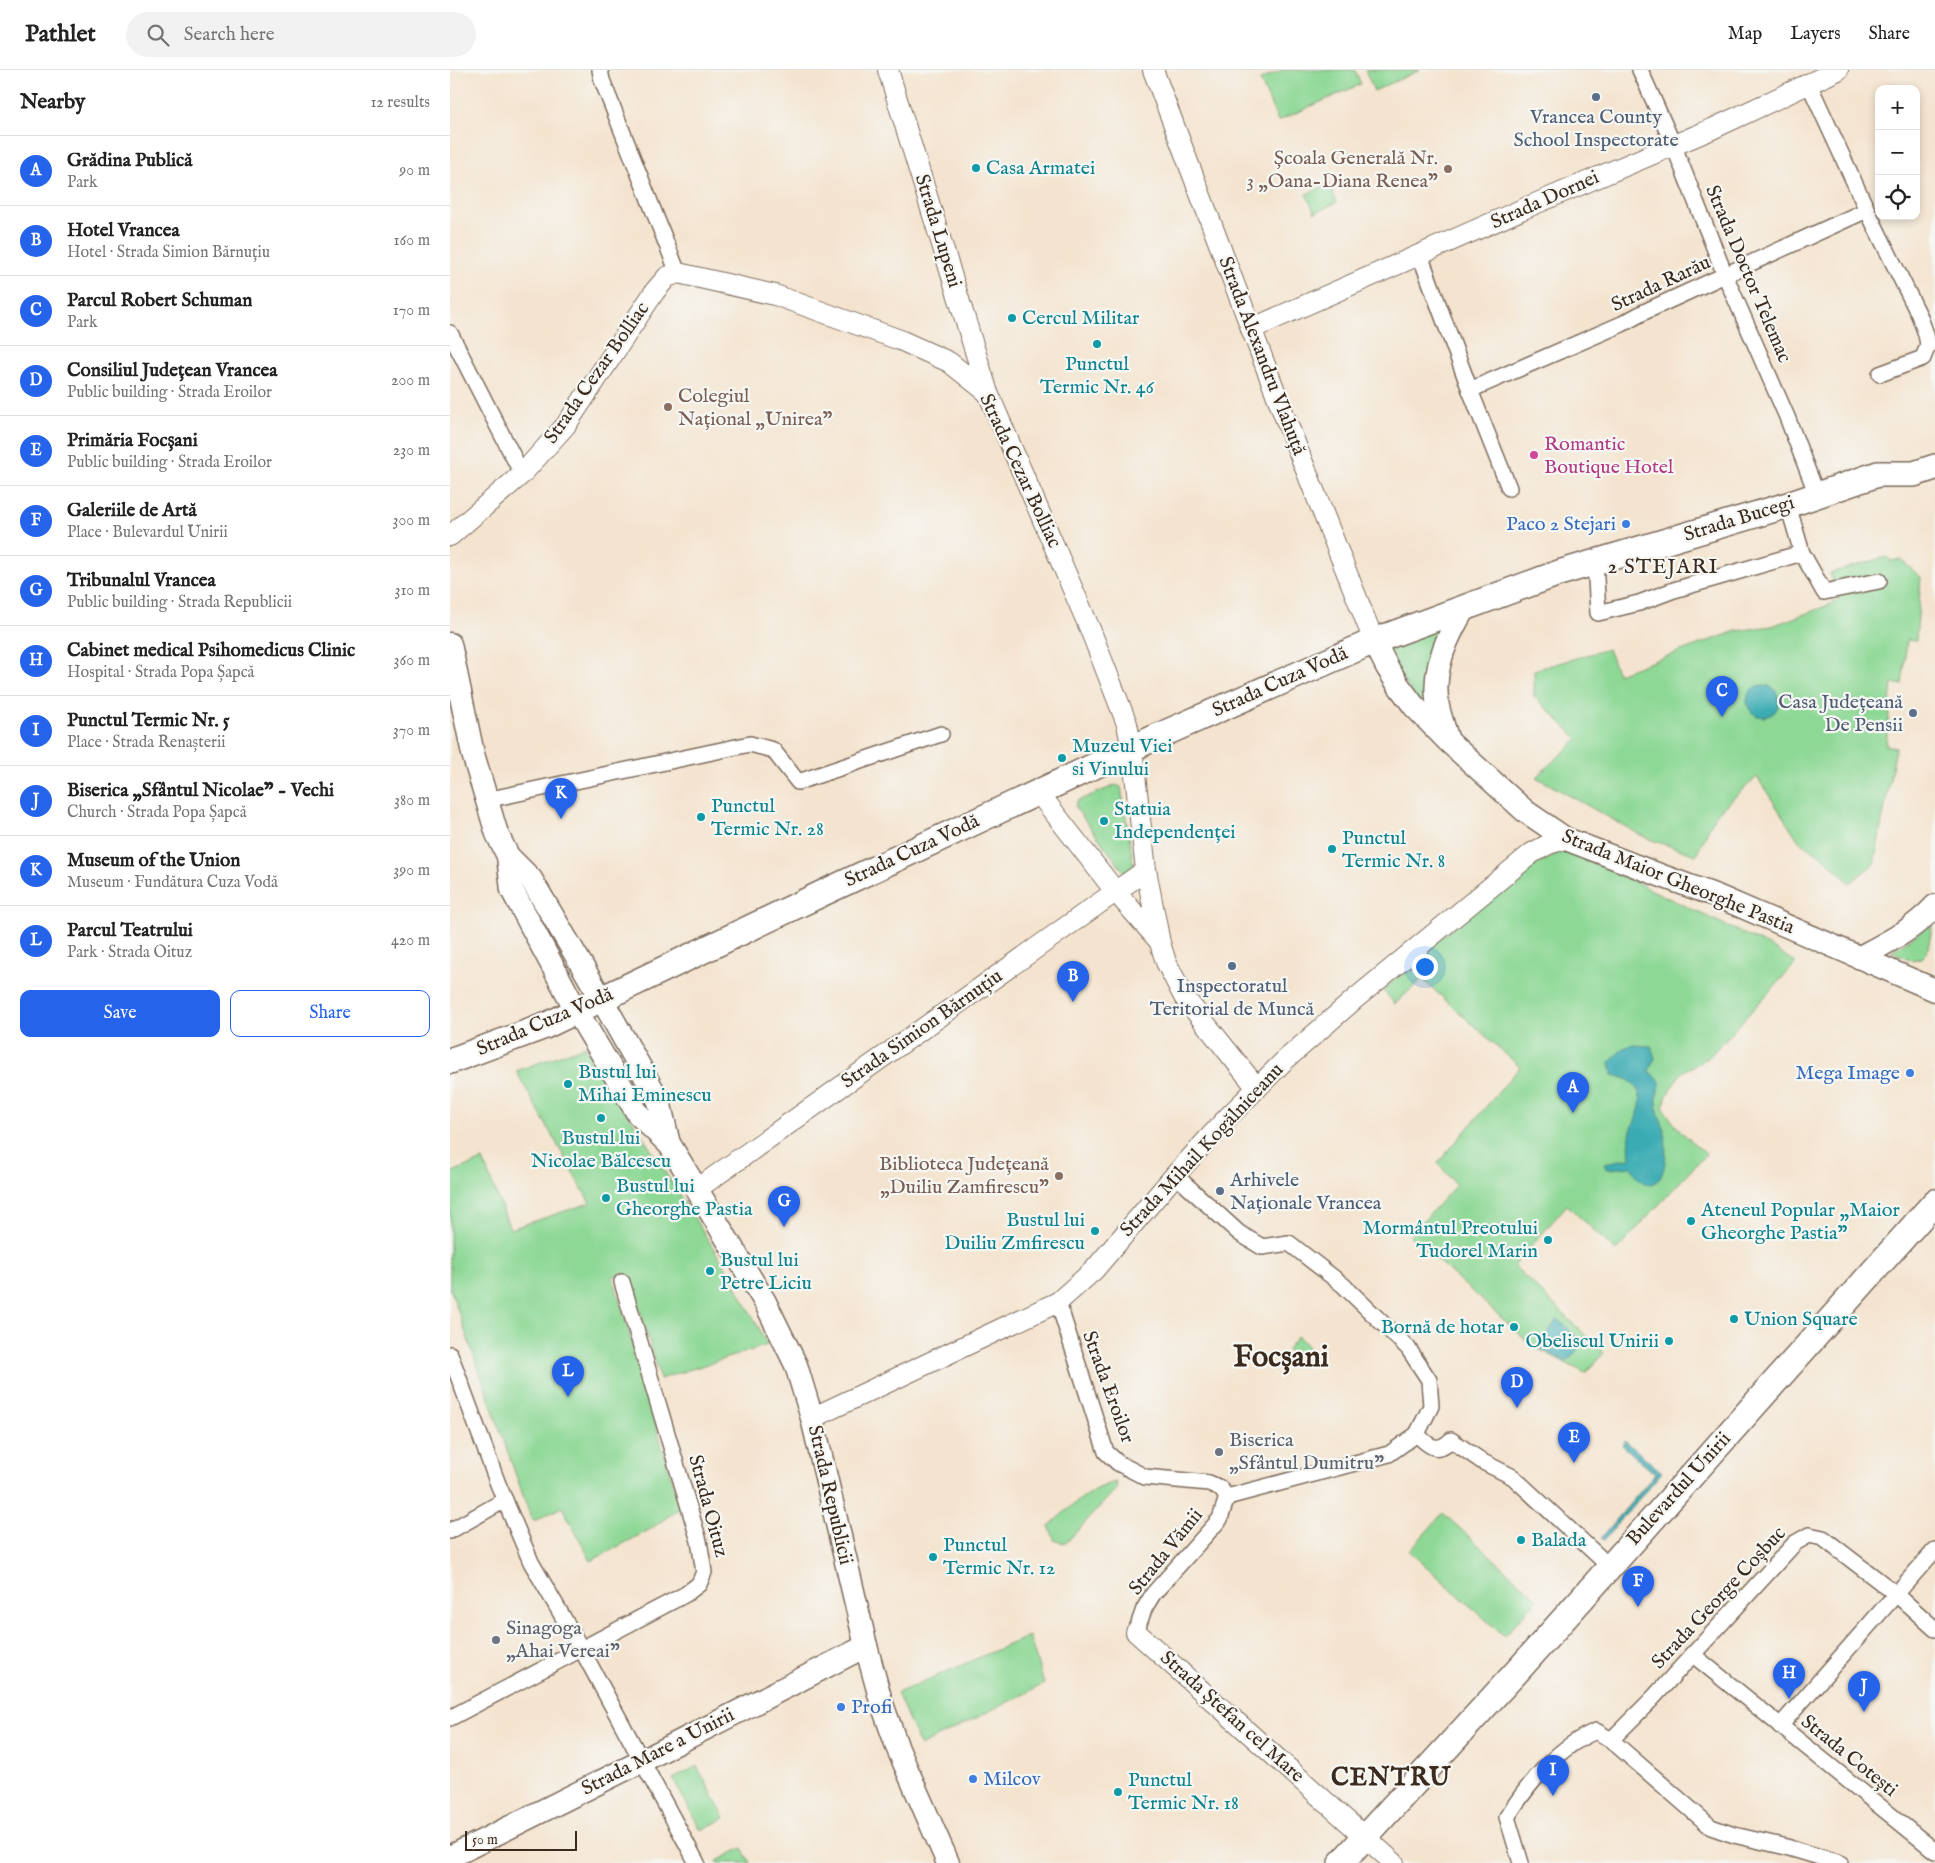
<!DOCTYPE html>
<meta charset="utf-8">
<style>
:root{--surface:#fff;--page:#f2f2f2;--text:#222;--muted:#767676;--line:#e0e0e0;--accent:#2563eb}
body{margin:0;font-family:"IM FELL English",serif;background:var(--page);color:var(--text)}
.controls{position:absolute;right:15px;top:15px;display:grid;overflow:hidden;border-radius:10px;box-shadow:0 2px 8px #0003}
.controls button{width:45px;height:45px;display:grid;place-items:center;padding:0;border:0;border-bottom:1px solid var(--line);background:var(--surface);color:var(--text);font:25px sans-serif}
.scale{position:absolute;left:15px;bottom:12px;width:112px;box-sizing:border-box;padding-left:5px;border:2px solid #3b2a1e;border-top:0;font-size:14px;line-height:18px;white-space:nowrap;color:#3b2a1e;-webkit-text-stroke:4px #f6f6f2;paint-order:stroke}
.you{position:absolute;left:974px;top:896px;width:18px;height:18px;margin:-12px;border:4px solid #fff;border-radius:50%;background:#1a73e8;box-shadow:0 0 0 8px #1a73e833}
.badge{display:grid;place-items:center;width:32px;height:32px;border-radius:50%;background:var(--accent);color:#fff;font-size:16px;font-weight:700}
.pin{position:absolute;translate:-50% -41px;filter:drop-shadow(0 1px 2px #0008)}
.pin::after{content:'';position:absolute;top:26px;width:18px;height:15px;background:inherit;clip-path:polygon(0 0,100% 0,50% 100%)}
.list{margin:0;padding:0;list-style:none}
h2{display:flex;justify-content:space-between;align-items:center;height:65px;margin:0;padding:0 20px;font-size:21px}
h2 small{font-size:16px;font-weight:400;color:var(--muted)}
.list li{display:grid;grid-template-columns:32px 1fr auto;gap:15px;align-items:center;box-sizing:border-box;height:70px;padding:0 20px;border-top:1px solid var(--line)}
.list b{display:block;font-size:19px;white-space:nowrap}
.list p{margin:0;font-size:16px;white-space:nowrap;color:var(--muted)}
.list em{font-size:16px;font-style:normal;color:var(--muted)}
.actions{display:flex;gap:10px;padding:15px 20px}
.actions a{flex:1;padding:11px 0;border:1px solid var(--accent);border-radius:10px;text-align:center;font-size:18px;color:var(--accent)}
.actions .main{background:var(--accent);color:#fff}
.icon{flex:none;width:28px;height:28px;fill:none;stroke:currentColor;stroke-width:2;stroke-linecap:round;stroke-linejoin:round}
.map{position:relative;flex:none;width:1485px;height:1793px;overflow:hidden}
header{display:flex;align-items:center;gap:30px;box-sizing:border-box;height:70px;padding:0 25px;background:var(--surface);border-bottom:1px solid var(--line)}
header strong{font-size:24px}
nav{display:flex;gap:28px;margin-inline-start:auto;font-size:18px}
.search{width:350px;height:45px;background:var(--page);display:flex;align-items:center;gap:12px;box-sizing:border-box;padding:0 18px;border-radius:28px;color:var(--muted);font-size:19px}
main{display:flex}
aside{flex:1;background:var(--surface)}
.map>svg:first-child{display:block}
.green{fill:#8dd895;stroke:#64815a}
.water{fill:#3aabb3;stroke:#3a6a68}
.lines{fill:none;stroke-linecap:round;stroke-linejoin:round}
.minor-casing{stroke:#7c6b5c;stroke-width:18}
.tertiary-casing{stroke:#7c6b5c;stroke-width:22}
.secondary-casing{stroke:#7c6b5c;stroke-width:25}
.primary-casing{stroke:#7c6b5c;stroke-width:28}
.minor{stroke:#fff;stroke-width:15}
.tertiary{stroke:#fff;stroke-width:20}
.secondary{stroke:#fff;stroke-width:22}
.primary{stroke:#fff;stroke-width:25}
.service-dot{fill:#5c6f8a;stroke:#f6f6f2;stroke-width:2}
.culture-dot{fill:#0f9aa8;stroke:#f6f6f2;stroke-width:2}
.education-dot{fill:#8d6e63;stroke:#f6f6f2;stroke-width:2}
.hotel-dot{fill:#d1479c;stroke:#f6f6f2;stroke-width:2}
.shop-dot{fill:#3f7fe0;stroke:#f6f6f2;stroke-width:2}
.worship-dot{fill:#6b7280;stroke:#f6f6f2;stroke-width:2}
.labels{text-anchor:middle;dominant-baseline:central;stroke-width:4.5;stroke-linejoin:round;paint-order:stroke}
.service-label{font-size:20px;fill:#4e5e75;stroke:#f6f6f2}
.education-label{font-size:20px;fill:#785e54;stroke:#f6f6f2;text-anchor:end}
.culture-label{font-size:20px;fill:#0d838f;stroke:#f6f6f2;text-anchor:start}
.street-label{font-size:20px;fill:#3b2a1e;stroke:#f6f6f2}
.hotel-label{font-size:20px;fill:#b23c85;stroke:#f6f6f2;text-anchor:start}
.shop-label{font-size:20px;fill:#366cbe;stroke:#f6f6f2;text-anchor:end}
.worship-label{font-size:20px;fill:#5b616d;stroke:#f6f6f2;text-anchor:start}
.neighbourhood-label{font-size:21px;letter-spacing:1px;fill:#3b2a1e;stroke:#f6f6f2}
.district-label{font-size:25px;font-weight:bold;letter-spacing:1px;fill:#3b2a1e;stroke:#f6f6f2}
.town-label{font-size:30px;font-weight:bold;fill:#3b2a1e;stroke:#f6f6f2}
</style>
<header>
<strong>Pathlet</strong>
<div class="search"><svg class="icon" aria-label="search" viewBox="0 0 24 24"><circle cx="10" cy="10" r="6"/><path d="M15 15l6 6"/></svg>Search here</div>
<nav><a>Map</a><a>Layers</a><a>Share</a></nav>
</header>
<main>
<aside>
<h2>Nearby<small>12 results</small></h2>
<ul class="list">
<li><span class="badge">A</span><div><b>Grădina Publică</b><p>Park</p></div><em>90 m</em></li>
<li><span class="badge">B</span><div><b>Hotel Vrancea</b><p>Hotel · Strada Simion Bărnuțiu</p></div><em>160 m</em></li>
<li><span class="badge">C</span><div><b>Parcul Robert Schuman</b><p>Park</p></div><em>170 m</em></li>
<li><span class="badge">D</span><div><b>Consiliul Județean Vrancea</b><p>Public building · Strada Eroilor</p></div><em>200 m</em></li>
<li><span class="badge">E</span><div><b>Primăria Focșani</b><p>Public building · Strada Eroilor</p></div><em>230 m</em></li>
<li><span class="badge">F</span><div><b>Galeriile de Artă</b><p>Place · Bulevardul Unirii</p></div><em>300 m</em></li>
<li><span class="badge">G</span><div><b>Tribunalul Vrancea</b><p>Public building · Strada Republicii</p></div><em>310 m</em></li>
<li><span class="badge">H</span><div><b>Cabinet medical Psihomedicus Clinic</b><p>Hospital · Strada Popa Șapcă</p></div><em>360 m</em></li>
<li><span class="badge">I</span><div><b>Punctul Termic Nr. 5</b><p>Place · Strada Renașterii</p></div><em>370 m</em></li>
<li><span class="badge">J</span><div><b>Biserica „Sfântul Nicolae” - Vechi</b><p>Church · Strada Popa Șapcă</p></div><em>380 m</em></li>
<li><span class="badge">K</span><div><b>Museum of the Union</b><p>Museum · Fundătura Cuza Vodă</p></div><em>390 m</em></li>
<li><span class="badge">L</span><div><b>Parcul Teatrului</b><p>Park · Strada Oituz</p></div><em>420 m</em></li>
</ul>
<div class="actions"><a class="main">Save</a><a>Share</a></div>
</aside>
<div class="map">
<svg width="1485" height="1793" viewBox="0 0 1485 1793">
<rect width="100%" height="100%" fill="#f6f6f2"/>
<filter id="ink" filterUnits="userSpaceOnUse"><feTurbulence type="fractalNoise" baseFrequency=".02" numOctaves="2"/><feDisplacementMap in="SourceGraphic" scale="10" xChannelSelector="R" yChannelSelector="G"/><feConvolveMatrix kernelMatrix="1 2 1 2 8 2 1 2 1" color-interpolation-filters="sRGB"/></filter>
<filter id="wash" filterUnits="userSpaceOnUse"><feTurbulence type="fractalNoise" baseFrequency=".0096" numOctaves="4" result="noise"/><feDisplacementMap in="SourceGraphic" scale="20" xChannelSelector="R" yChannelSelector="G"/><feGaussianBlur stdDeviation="1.12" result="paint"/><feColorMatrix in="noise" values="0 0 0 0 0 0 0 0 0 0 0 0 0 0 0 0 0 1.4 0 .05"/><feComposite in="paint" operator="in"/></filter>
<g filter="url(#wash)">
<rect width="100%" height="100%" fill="#f4e4cf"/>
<g class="green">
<path d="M832,0h73l6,14 -83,37 -18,-41z"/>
<path d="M915,0h55l-46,21z"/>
<path d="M879,114l8,18 -22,11 -9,-19z"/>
<path d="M1436,487l6,4 8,-2 21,18 -5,64 -9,-1 -5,45 -10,-2 -6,62 10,3 -22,116 -24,19 -28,-27 -23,-15 -42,-64 -41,37 -20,41 -50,-17 -110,-61 42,-38 -44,-43v-26l74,-21 10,25 118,-43 36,-5 57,-21 10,-6 -9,-26z"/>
<path d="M1015,537l-25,54 8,80 -74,-100z"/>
<path d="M666,715l5,2 13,80 -10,5 -49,-65 2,-6z"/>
<path d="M1116,779l205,98 25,16 -88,95 -26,14 -14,21 -5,14c11,20 26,32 43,47l-90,97 -49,-46 -53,61 90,87 -19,20 -51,-26 -124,-111 46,-51 -18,-22 82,-96 -98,-88 -27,25 -12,-14 68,-61 72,-58z"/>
<path d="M1481,855l1,3 -5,25 -5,5 -10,2 -21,-9z"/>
<path d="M135,976l143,225 40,74 -108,34 -21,-73 -16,-34 -10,5 67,231 -31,22 -58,31 -29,-54 -28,14 -3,-3 -81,-230v-115l33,-13 27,69 80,-26 -74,-132z"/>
<path d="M848,1266l17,19 -16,11 -12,-17z"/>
<path d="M666,1412l1,6 -51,55 -11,-2 -6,-15c21,-19 39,-37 67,-44z"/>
<path d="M993,1443l95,86 -34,37 -95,-85z"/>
<path d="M579,1566l15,48 -124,62 -23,-53z"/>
<path d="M247,1696l28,52 -24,12 -28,-51z"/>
<path d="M292,1778l8,15h-32l-1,-2z"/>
</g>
<g class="water">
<circle cx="1313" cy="631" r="16"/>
<path d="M1183,975l18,1 4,12 -6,13 11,10c0,5 -2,6 -2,10 -2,6 -1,14 0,20 1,6 5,12 6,18 3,13 4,49 -10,54 -12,5 -18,-9 -23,-16l-25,2 -2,-6 26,-5c-1,-7 -1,-15 0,-23 3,-16 18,-32 6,-48 -6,-8 -14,-10 -24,-12l-2,-13 13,-14z"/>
<path d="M1108,1249l25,24 -16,19 -30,-15z"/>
<path d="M1175,1371l37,31 -58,68 -3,-2 54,-64 -33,-29z"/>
</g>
</g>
<g filter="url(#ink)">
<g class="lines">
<defs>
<g id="minor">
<path d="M150,0l2,10 76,193"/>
<path d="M1190,0l33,74 52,131 62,142 30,78"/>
<path d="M1359,14l58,126 52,105 7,19 2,11 -5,13 -43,16"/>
<path d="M970,185l50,135 39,98"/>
<path d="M0,263l72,141"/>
<path d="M1020,320l152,-66 22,-12 223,-102"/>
<path d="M1338,435l14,48 22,39 55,-11"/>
<path d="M1145,492l3,51 41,-10 35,-13 128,-37"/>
<path d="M36,730l264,-56 23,6 25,32 143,-48"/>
<path d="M725,1105l64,58 23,14 27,-4 54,42 65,63 21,32 2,26 -14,28 -28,20 -162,43"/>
<path d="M608,1232l48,150 12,11 27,14 64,6 11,5 7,9"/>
<path d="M0,1284l48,130 33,78 51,88 115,213"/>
<path d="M967,1364c11,12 20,20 34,6l32,22 30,15 97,90"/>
<path d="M0,1461l55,-31"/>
<path d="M686,1562l8,-23 9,-15 67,-75 7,-22"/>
<path d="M1242,1584l243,197"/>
<path d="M0,1648l236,-124 13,-10 5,-12 -5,-31 -77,-259"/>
<path d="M1330,1656l155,-176"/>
<path d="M1161,1670l41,-41 143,-156 14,-8 14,3 73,56 39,35"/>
<path d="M1071,1793l-14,-46c22,-34 51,-71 89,-86l15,9 100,87 23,8 52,12 54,16"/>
</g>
<g id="tertiary">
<path d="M438,0l100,323 102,236 37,95 5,25 14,121 14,73 6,19 18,35 73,91"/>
<path d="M703,0l133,350 88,221"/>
<path d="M801,259l279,-123 182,-77 126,-59"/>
<path d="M0,466l72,-62 44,-49 89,-134 12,-14 11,-4 97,22 125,45 49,22 39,31"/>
<path d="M588,722l77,99 44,50"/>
<path d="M247,1119l449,-319"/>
<path d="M362,1348l246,-116 36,-32 81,-95 53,-58 56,-56 72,-63 176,-145 19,-10 15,-4"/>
<path d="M686,1562l258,231"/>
</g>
<g id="secondary">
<path d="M924,571l13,26 12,19 15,20 34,35 77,70 41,28 96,37 55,20 218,94"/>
<path d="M0,574l23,110 24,80 11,22 4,34 64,120 62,104 32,31 95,157 31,63 16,53 54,228 15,55 17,48 50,114"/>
<path d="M997,668c-3,-12 -9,-26 -10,-38 -4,-34 11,-65 28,-93"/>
<path d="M58,786l23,23 70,119 58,103 10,43"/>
<path d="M1410,887c28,-15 53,-27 75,-51"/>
<path d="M0,1787l192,-96 224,-115"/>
</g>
<g id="primary">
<path d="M0,991l95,-35 278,-133 331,-155 220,-97 185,-68 229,-68 90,-31h36l21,-7"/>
<path d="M891,1793l180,-196 414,-465"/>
</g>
</defs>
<use href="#minor" class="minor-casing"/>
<use href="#tertiary" class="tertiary-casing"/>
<use href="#secondary" class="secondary-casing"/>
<use href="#primary" class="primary-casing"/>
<use href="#minor" class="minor"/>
<use href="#tertiary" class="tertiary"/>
<use href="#secondary" class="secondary"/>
<use href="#primary" class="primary"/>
</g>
</g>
<g class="service-dot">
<circle cx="1146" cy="27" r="5"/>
<circle cx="1463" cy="643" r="5"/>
<circle cx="782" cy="896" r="5"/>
<circle cx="770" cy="1121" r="5"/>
</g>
<g class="culture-dot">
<circle cx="526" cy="98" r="5"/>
<circle cx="562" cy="248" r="5"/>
<circle cx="647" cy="274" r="5"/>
<circle cx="612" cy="688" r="5"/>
<circle cx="251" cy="747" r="5"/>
<circle cx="654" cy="751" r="5"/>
<circle cx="882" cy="779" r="5"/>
<circle cx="118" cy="1014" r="5"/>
<circle cx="151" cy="1048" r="5"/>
<circle cx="156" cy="1128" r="5"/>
<circle cx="1241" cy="1151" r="5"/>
<circle cx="645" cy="1161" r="5"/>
<circle cx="1098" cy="1170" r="5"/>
<circle cx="260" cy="1201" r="5"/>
<circle cx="1284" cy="1249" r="5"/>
<circle cx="1064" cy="1257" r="5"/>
<circle cx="1219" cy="1271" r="5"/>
<circle cx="1071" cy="1470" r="5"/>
<circle cx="483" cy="1487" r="5"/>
<circle cx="668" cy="1722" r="5"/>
</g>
<g class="education-dot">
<circle cx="998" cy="99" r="5"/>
<circle cx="218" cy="337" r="5"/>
<circle cx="609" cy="1106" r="5"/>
</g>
<circle class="hotel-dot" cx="1084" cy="385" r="5"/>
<g class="shop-dot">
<circle cx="1176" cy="454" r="5"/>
<circle cx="1460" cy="1003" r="5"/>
<circle cx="391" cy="1637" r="5"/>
<circle cx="523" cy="1709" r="5"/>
</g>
<g class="worship-dot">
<circle cx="769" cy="1382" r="5"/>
<circle cx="46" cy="1570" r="5"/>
</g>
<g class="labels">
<g class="service-label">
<text x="1146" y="47">Vrancea County<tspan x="1146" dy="23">School Inspectorate</tspan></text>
<text x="1453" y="632" text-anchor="end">Casa Județeană<tspan x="1453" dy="23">De Pensii</tspan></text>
<text x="782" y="916">Inspectoratul<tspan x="782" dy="23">Teritorial de Muncă</tspan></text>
<text x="780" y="1110" text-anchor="start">Arhivele<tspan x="780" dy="23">Naționale Vrancea</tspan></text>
</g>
<g class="education-label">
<text x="988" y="88">Școala Generală Nr.<tspan x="988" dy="23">3 „Oana-Diana Renea"</tspan></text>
<text x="228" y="326" text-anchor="start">Colegiul<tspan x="228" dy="23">Național „Unirea"</tspan></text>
<text x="599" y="1094">Biblioteca Județeană<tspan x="599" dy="23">„Duiliu Zamfirescu"</tspan></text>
</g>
<g class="culture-label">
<text x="536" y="98">Casa Armatei</text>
<text x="572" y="248">Cercul Militar</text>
<text x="647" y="294" text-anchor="middle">Punctul<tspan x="647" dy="23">Termic Nr. 46</tspan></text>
<text x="622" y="676">Muzeul Viei<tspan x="622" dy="23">si Vinului</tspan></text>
<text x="261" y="736">Punctul<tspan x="261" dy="23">Termic Nr. 28</tspan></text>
<text x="664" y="739">Statuia<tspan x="664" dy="23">Independenței</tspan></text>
<text x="892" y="768">Punctul<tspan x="892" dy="23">Termic Nr. 8</tspan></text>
<text x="128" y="1002">Bustul lui<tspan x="128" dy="23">Mihai Eminescu</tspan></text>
<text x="151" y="1068" text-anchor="middle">Bustul lui<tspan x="151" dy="23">Nicolae Bălcescu</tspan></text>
<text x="166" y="1116">Bustul lui<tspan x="166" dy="23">Gheorghe Pastia</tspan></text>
<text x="1251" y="1140">Ateneul Popular „Maior<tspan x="1251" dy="23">Gheorghe Pastia”</tspan></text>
<text x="635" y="1150" text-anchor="end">Bustul lui<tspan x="635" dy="23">Duiliu Zmfirescu</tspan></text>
<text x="1088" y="1158" text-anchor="end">Mormântul Preotului<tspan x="1088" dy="23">Tudorel Marin</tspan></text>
<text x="270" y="1190">Bustul lui<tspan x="270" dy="23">Petre Liciu</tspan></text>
<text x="1294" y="1249">Union Square</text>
<text x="1054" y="1257" text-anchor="end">Bornă de hotar</text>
<text x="1209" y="1271" text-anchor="end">Obeliscul Unirii</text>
<text x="1081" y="1470">Balada</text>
<text x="493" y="1475">Punctul<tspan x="493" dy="23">Termic Nr. 12</tspan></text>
<text x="678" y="1710">Punctul<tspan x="678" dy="23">Termic Nr. 18</tspan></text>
</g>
<g class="street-label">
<text transform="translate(1095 130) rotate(-24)">Strada Dornei</text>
<text transform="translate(488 161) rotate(73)">Strada Lupeni</text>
<text transform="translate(1298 204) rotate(67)">Strada Doctor Telemac</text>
<text transform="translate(1211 214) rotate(-25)">Strada Rarău</text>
<text transform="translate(812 286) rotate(69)">Strada Alexandru Vlahuță</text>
<text transform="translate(147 303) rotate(-55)">Strada Cezar Bolliac</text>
<text transform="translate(570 401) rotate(65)">Strada Cezar Bolliac</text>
<text transform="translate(1289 449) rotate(-17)">Strada Bucegi</text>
<text transform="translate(830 612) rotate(-24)">Strada Cuza Vodă</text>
<text transform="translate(462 781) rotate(-25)">Strada Cuza Vodă</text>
<text transform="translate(1228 812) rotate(22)">Strada Maior Gheorghe Pastia</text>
<text transform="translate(95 952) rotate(-23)">Strada Cuza Vodă</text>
<text transform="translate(472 959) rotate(-35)">Strada Simion Bărnuțiu</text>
<text transform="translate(752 1080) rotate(-47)">Strada Mihail Kogălniceanu</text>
<text transform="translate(658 1317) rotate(70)">Strada Eroilor</text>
<text transform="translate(1229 1419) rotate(-48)">Bulevardul Unirii</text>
<text transform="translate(380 1425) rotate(77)">Strada Republicii</text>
<text transform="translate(258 1436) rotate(75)">Strada Oituz</text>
<text transform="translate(716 1482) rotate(-51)">Strada Vămii</text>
<text transform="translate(1269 1528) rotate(-47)">Strada George Coșbuc</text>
<text transform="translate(782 1647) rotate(42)">Strada Ștefan cel Mare</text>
<text transform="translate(208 1682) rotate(-27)">Strada Mare a Unirii</text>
<text transform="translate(1399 1686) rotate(39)">Strada Cotești</text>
</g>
<g class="hotel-label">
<text x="1094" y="374">Romantic<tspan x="1094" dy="23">Boutique Hotel</tspan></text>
</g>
<g class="shop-label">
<text x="1166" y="454">Paco 2 Stejari</text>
<text x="1450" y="1003">Mega Image</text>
<text x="401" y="1637" text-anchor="start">Profi</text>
<text x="533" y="1709" text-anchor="start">Milcov</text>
</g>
<g class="worship-label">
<text x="779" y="1370">Biserica<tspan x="779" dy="23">„Sfântul Dumitru"</tspan></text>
<text x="56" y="1558">Sinagoga<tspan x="56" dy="23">„Ahai Vereai"</tspan></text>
</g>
<g class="neighbourhood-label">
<text x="1213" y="497">2 STEJARI</text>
</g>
<g class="district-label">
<text x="941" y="1708">CENTRU</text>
</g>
<g class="town-label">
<text x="831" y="1288">Focșani</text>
</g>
</g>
</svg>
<div class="controls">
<button>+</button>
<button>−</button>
<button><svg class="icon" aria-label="locate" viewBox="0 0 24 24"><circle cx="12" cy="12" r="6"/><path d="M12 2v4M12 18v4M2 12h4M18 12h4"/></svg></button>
</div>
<div class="scale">50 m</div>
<div class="you"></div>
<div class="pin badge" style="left:1123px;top:1043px">A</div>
<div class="pin badge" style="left:623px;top:932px">B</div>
<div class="pin badge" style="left:1272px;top:647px">C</div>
<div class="pin badge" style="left:1067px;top:1338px">D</div>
<div class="pin badge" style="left:1124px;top:1393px">E</div>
<div class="pin badge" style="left:1188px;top:1537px">F</div>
<div class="pin badge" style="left:334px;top:1157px">G</div>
<div class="pin badge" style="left:1339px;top:1629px">H</div>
<div class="pin badge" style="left:1103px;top:1726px">I</div>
<div class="pin badge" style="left:1414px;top:1642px">J</div>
<div class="pin badge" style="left:111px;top:749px">K</div>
<div class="pin badge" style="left:118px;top:1327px">L</div>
</div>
</main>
